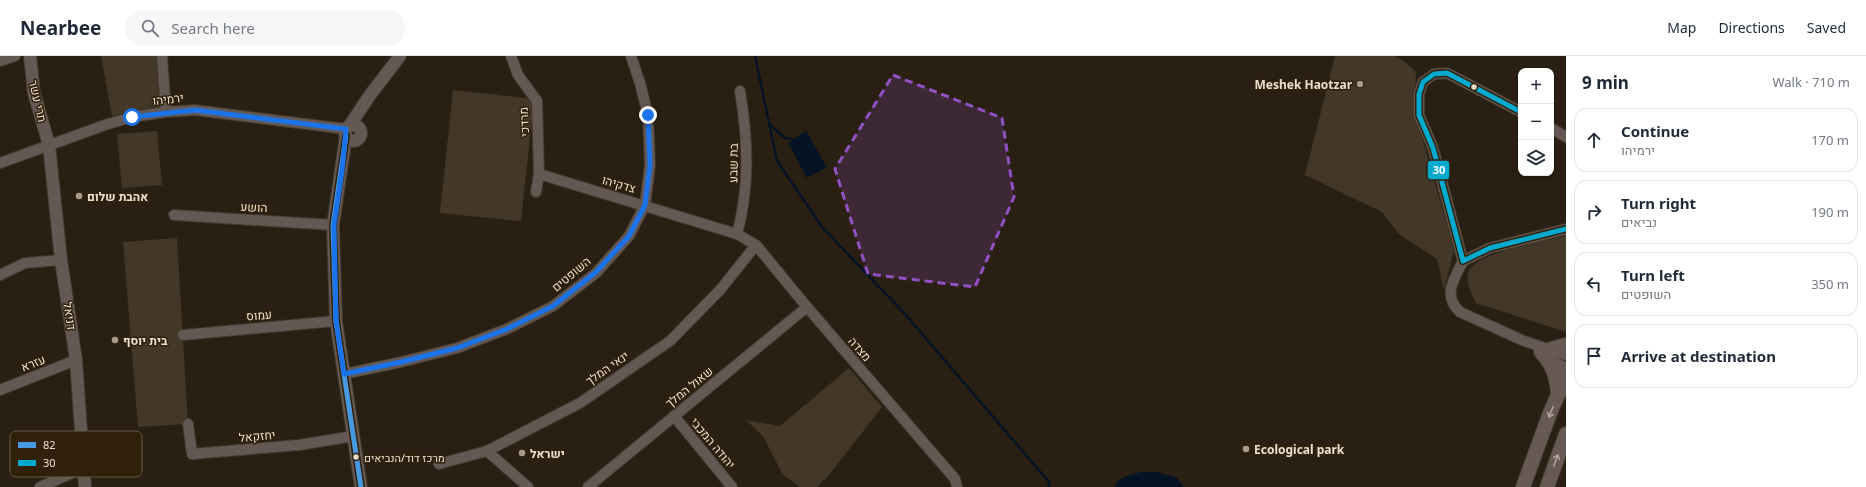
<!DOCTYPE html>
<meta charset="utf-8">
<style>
:root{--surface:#fff;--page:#f6f6f7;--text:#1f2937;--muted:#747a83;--line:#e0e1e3}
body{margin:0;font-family:"Noto Sans",Heebo,sans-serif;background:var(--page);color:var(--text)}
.controls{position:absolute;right:12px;top:12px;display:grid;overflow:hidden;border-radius:8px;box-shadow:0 1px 3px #0004}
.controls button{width:36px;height:36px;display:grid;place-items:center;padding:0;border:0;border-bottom:1px solid var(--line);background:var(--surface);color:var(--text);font:20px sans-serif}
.stop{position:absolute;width:12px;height:12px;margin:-9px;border:3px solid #1a73e8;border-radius:50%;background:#fff}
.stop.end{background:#1a73e8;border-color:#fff;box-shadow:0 1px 4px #0008}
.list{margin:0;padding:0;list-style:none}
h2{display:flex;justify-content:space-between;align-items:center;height:52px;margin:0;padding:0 16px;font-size:17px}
h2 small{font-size:13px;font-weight:400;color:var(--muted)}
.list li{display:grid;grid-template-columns:26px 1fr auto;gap:12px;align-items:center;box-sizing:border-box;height:64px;margin:0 8px 8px;padding:0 8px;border:1px solid var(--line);border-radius:12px}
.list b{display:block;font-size:15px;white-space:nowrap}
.list p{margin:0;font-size:13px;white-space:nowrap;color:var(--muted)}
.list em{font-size:13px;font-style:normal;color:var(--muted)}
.icon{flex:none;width:22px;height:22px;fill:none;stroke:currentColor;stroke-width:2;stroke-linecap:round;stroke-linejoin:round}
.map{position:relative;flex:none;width:1566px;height:431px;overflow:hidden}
header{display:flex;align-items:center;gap:24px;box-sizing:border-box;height:56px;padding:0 20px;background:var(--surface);border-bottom:1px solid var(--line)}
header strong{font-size:19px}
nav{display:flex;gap:22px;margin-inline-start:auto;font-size:14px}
.search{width:280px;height:36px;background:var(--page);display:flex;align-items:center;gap:10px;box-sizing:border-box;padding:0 14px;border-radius:22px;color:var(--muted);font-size:15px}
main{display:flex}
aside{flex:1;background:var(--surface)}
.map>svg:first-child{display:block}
.green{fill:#433728}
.water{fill:#061325}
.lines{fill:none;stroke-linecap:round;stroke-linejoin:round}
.stream{stroke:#061325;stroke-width:2.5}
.minor-casing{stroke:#423a2f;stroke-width:12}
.tertiary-casing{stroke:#423a2f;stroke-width:14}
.secondary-casing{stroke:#423a2f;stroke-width:16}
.minor{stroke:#645854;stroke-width:10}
.tertiary{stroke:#645854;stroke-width:12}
.secondary{stroke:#675954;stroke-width:14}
.bus-1-casing{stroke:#32210a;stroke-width:8}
.bus-2-casing{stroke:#32210a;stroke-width:8}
.bus-1{stroke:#4699e1;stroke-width:5}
.bus-2{stroke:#00a9ce;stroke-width:5}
.oneway{stroke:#aea299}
.route{stroke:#1a73e8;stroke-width:5}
.marked{fill:#9150c3;fill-opacity:0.2;stroke:#9150c3;stroke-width:3;stroke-dasharray:8 5;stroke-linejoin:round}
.poi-dot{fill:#a69c8e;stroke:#32210a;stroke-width:1.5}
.bus-dot{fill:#e9ded1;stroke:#32210a;stroke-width:1.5}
.labels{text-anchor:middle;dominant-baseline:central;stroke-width:3;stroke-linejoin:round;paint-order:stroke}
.bus-label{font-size:11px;fill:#e9ded1;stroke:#32210a;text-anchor:start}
.poi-label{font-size:12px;font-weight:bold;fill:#e9ded1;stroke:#32210a;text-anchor:start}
.street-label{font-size:12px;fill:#e9ded1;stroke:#32210a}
.key{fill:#32210a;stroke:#695a46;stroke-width:1}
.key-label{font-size:11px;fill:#e9ded1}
.line-badge{stroke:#32210a;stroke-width:1.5}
.badge-label{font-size:11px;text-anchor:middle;font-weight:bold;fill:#fff}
</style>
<header>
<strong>Nearbee</strong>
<div class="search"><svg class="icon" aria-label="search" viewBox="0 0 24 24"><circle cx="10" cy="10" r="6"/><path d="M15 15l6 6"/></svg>Search here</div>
<nav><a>Map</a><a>Directions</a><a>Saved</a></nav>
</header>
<main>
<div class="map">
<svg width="1566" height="431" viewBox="0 0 1566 431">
<rect width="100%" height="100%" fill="#292013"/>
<g class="green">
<path d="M101,0h55l4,51 -48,9z"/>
<path d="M1335,0h59l10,5 12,11 -2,37 40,141 -10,40 -7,-31 -37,-24 -18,-23 -77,-37z"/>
<path d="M453,34l81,9 -13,122 -81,-8z"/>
<path d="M157,75l5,54 -40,3 -5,-54z"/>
<path d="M1566,180v96l-90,-29c-4,-9 -12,-23 -7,-32 9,-19 76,-30 97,-35z"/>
<path d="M177,182l11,186 -50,3 -15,-185z"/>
<path d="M849,312l33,39 -53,68 -12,12h-17l-17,-12 -20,-39 -17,-16 34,6z"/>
</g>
<g class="water">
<path d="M806,75l21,36 -20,11 -19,-35z"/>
<path d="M1142,416h14l20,5 8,10h-69v-3c8,-8 16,-10 27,-12z"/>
</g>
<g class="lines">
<g class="stream">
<path d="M755,0l22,105 45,66 83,87 144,168v5"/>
<path d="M770,69l15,13 7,1"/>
</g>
<defs>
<g id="minor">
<path d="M162,0l4,56"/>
<path d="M511,0l7,19 19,26 2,73 -3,18"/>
<path d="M0,5l15,-5"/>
<path d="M1521,56l-74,-39 -13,1 -11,8 -4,12v21l14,33 30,113 27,-13 76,-19"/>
<path d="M1551,72l15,9"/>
<path d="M0,107l105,-38 27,-8 34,-5 29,-2 151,19"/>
<path d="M539,118l198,60 19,11 51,62 148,172 2,8"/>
<path d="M174,159l159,10"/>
<path d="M737,178c13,-48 11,-94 3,-143"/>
<path d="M1463,205c-9,18 -21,35 -3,51l64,29 42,14"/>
<path d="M0,219l25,-12 36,-3"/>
<path d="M183,279l153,-14"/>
<path d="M1547,301l19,11"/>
<path d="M344,318l57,-12 56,-14 50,-19 46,-23 43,-33 33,-37 16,-31 5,-40 -2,-50 -8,-32 -9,-27"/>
<path d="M0,334l76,-30"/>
<path d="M674,360l58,71"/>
<path d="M188,368l4,30 107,-9 55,-9"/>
<path d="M487,395l41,36"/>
<path d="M439,408l48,-13 93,-48 90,-62 50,-51 36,-45"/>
<path d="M40,431l44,-19"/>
<path d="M588,431l219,-180"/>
</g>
<g id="tertiary">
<path d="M30,0l4,37 15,52 12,115 15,100 9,127"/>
<path d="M350,69l20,-30 30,-39"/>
<circle cx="353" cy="77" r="8"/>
<path d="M346,80l-13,89 3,96 25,166"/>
</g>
<g id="secondary">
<path d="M1551,293l15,-4"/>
<path d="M1541,296c12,13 16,26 17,43"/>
<path d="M1523,431l27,-74 16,-37"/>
<path d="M1547,431l19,-53"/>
</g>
</defs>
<use href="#minor" class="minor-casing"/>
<use href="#tertiary" class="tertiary-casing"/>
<use href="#secondary" class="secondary-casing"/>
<use href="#minor" class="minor"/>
<use href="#tertiary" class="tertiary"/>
<use href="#secondary" class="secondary"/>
<defs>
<path id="bus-1" d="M346,80l-13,89 3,96 25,166"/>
<path id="bus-2" d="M1521,56l-74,-39 -13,1 -11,8 -4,12v21l14,33 30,113 27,-13 76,-19"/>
</defs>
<use href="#bus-1" class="bus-1-casing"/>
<use href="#bus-2" class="bus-2-casing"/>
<use href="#bus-1" class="bus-1"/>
<use href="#bus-2" class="bus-2"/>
</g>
<defs><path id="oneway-shaft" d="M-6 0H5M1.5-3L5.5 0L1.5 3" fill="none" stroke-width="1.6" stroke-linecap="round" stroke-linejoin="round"/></defs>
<g class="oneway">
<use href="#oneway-shaft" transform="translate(1551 356) rotate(112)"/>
<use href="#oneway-shaft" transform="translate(1556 404) rotate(-70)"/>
</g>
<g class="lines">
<path class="route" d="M132,61l63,-7 151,19 -4,42 -8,54 2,95 8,54 57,-12 56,-14 50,-19 46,-23 43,-34 33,-36 16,-31 5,-40 -2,-50"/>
</g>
<path class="marked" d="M893,19l109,43 12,79 -39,90 -107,-13 -33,-105z"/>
<g class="poi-dot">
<circle cx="1360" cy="28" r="4"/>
<circle cx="79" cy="140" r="4"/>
<circle cx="115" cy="284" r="4"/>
<circle cx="1246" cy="393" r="4"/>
<circle cx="522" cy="397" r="4"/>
</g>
<g class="bus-dot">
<circle cx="1474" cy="31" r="3.5"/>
<circle cx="356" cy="401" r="3.5"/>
</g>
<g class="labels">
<g class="bus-label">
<text x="364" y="401">מרכז דוד/הנביאים</text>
</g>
<g class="poi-label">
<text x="1352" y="28" text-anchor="end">Meshek Haotzar</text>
<text x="87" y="140">אהבת שלום</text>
<text x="123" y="284">בית יוסף</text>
<text x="1254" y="393">Ecological park</text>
<text x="530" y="397">ישראל</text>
</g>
<g class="street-label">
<text transform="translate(168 43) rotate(-6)">ירמיהו</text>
<text transform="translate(38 45) rotate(77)">תרי עשר</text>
<text transform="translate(524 66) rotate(-93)">מרדכי</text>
<text transform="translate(733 107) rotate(-89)">בת שבע</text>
<text transform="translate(619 128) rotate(16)">צדקיהו</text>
<text transform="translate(254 151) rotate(3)">הושע</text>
<text transform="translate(571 218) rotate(-40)">השופטים</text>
<text transform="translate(259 259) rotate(-5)">עמוס</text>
<text transform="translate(70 260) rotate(81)">דניאל</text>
<text transform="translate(860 293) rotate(49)">מצדה</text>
<text transform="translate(33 307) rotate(-21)">עזרא</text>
<text transform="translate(607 312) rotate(-35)">ינאי המלך</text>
<text transform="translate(689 331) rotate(-39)">שאול המלך</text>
<text transform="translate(257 380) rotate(-5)">יחזקאל</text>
<text transform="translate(713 387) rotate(50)">יהודה המכבי</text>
</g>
</g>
<rect x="10" y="375" width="132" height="46" rx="6" class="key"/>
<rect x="18" y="386" width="18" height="6" fill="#4699e1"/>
<rect x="18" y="404" width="18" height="6" fill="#00a9ce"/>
<g class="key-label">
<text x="43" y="393">82</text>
<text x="43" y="411">30</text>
</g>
<rect class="line-badge" x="1427" y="104" width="23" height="20" rx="4" fill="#00a9ce"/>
<g class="badge-label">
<text x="1439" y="118">30</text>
</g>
</svg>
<div class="controls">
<button>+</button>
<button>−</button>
<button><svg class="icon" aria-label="layers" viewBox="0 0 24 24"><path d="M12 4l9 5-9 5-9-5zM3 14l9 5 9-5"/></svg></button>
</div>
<div class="stop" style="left:132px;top:61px"></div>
<div class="stop end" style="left:648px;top:59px"></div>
</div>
<aside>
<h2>9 min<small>Walk · 710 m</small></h2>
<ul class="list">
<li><svg class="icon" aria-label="ahead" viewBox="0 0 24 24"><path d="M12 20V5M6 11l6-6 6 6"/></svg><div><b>Continue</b><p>ירמיהו</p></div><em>170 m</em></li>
<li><svg class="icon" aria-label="right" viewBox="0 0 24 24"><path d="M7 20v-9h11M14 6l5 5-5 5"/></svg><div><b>Turn right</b><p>נביאים</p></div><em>190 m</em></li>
<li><svg class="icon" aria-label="left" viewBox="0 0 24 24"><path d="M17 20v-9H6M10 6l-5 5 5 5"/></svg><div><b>Turn left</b><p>השופטים</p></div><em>350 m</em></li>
<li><svg class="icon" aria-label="arrive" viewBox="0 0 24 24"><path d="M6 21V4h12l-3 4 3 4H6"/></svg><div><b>Arrive at destination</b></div></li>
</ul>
</aside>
</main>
